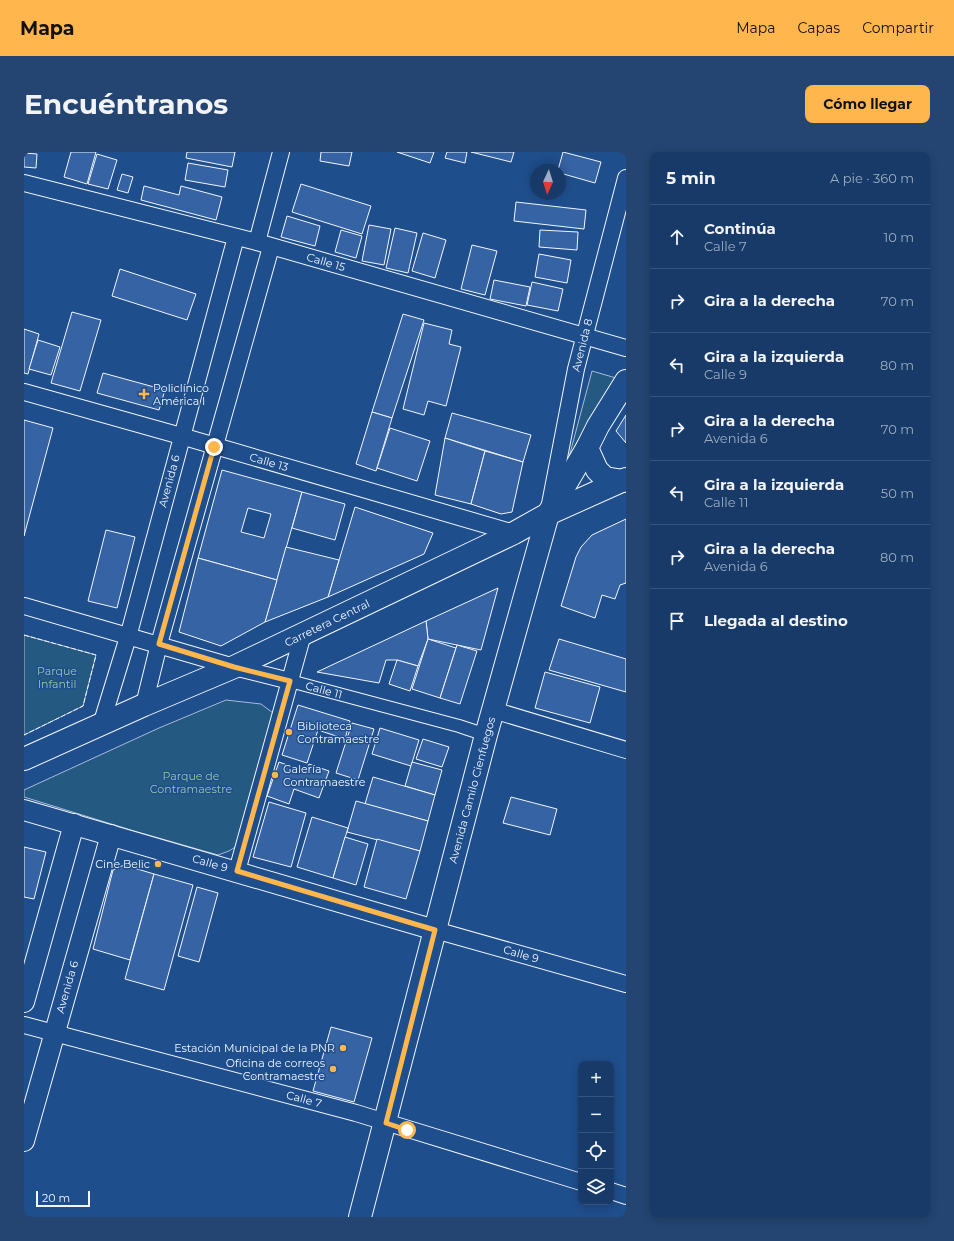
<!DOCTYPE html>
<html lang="es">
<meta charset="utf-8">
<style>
:root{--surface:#173a69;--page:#244571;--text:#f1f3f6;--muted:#9eadc0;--line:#36547d;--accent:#ffb74d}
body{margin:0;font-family:Montserrat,sans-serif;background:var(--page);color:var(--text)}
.controls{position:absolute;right:12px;bottom:12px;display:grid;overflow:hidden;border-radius:8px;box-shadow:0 2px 10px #0003}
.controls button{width:36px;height:36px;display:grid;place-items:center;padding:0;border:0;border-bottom:1px solid var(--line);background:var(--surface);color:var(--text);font:20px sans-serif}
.compass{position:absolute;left:506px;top:12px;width:36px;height:36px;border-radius:50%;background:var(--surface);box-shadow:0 2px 10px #0003;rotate:184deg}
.scale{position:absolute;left:12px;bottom:10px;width:54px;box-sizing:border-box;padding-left:4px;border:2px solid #f2f6ff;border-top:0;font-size:11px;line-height:14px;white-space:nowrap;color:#f2f6ff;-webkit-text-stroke:3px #1f4e8c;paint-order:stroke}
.stop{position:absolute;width:12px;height:12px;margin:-9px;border:3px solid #ffb74d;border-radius:50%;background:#fff}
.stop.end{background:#ffb74d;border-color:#fff;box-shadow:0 1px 4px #0008}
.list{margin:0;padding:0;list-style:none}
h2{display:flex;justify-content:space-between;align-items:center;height:52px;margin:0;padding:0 16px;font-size:17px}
h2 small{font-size:13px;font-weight:400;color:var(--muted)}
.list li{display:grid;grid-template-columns:26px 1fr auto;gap:12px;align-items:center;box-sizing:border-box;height:64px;padding:0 16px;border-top:1px solid var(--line)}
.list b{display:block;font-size:15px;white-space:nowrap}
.list p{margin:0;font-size:13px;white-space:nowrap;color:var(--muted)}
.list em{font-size:13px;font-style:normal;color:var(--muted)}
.icon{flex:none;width:22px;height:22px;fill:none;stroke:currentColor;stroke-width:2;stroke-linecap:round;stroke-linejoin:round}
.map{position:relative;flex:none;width:602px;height:1065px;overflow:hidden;border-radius:8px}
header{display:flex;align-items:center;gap:24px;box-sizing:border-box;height:56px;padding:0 20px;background:var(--accent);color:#111}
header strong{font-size:19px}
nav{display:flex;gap:22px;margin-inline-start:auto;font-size:14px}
.intro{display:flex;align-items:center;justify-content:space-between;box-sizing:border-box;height:96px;padding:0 24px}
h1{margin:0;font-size:28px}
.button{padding:10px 18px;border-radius:8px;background:var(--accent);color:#111;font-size:14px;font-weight:700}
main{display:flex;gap:24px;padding:0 24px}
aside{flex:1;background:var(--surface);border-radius:8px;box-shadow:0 2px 10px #0003}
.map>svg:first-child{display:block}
.green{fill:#245a82;stroke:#a8bbd7}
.building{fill:#3563a3;stroke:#f2f6ff;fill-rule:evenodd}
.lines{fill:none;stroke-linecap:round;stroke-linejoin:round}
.pedestrian-casing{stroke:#f2f6ff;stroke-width:14}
.minor-casing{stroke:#f2f6ff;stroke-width:18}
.tertiary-casing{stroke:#f2f6ff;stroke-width:22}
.secondary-casing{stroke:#f2f6ff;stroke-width:24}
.trunk-casing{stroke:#f2f6ff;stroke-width:24}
.pedestrian{stroke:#1f4e8c;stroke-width:12}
.minor{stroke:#1f4e8c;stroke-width:16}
.tertiary{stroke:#1f4e8c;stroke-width:20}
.secondary{stroke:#1f4e8c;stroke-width:22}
.trunk{stroke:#1f4e8c;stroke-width:22}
.fence{stroke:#f2f6ff;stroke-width:1;stroke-dasharray:5 2;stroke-linecap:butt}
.route{stroke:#ffb74d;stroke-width:5}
.poi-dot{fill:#ffb74d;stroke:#1f4e8c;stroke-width:1.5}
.labels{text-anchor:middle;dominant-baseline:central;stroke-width:3;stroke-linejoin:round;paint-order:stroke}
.street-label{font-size:11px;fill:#f2f6ff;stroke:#1f4e8c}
.poi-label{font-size:11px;fill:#f2f6ff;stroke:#1f4e8c;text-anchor:start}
.park-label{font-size:11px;fill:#97c8a6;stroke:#1f4e8c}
</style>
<header>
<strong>Mapa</strong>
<nav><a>Mapa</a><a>Capas</a><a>Compartir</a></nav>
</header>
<div class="intro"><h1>Encuéntranos</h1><a class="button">Cómo llegar</a></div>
<main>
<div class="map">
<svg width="602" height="1065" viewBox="0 0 602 1065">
<rect width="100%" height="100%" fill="#1f4e8c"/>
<g class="green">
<path d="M568,219l24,7 -47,79z"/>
<path d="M0,483l72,20 -13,51 -59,29z"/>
<path d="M202,548l35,4 12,9 -36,133 -8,5 -11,4 -84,-24 -110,-34v-7l135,-62z"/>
</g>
<g class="building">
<path d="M47,0h25l-9,32 -23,-7z"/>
<path d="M163,0h48l-3,15 -46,-9z"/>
<path d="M297,0h31l-3,14 -29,-5z"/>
<path d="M373,0h37l-4,11z"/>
<path d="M423,0h20l-2,11 -20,-5z"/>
<path d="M447,0h43l-3,10z"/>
<path d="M539,0l38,10 -6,21 -35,-10v-3h-2z"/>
<path d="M0,1l13,1 -1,14 -12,-1z"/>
<path d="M73,2l20,6 -9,29 -20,-5z"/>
<path d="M164,11l40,7 -3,17 -40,-7z"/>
<path d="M98,22l11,3 -5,16 -11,-3z"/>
<path d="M277,32l70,22 -9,28 -70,-22z"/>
<path d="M120,34l35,9 2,-9 41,11 -6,23 -75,-20z"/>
<path d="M492,50l70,8 -2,19 -70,-8z"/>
<path d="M263,64l33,10 -5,20 -34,-9z"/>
<path d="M345,73l22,4 -7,36 -22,-4z"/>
<path d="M371,76l22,5 -9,40 -22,-5z"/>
<path d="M317,78l21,6 -6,22 -21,-6z"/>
<path d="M516,78l38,2 -1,18 -38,-3z"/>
<path d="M399,81l23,7 -11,38 -23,-7z"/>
<path d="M448,93l25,6 -12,44 -24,-6z"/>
<path d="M515,102l32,6 -4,23 -32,-6z"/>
<path d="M96,117l76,25 -9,26 -75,-24z"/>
<path d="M470,128l36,7 -4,19 -36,-7z"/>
<path d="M508,130l31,7 -5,22 -31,-6z"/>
<path d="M48,160l29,8 -21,71 -29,-8z"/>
<path d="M379,162l21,6 -32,98 -20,-6z"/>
<path d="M400,171l28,7 -3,14 12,3 -15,59 -18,-5 -4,14 -21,-6z"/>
<path d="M0,177l15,5 -11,40 -4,-1z"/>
<path d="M14,188l22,7 -9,28 -22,-6z"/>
<path d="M79,221l62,17 -6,20 -62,-17z"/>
<path d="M348,260l20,6 -16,53 -20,-7z"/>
<path d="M428,261l79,22 -8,27 -78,-24z"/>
<path d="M602,263v28l-10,-12z"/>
<path d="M0,268l29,8 -29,108z"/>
<path d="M366,276l40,13 -13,40 -40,-13z"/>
<path d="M421,286l40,13 -14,53 -36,-9z"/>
<path d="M461,299l38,11 -11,50 -11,2 -30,-10z"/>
<path d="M198,318l80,22 -25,88 -79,-22zM224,356l23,6 -7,24 -23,-6z"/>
<path d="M278,340l43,12 -10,36 -43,-12z"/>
<path d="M331,355l78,26 -9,21 -96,43z"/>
<path d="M602,367v64l-6,2 -5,14 -13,-4 -7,23 -34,-12 15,-49 5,-10 11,-12z"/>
<path d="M82,378l29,7 -18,71 -29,-7z"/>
<path d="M262,395l53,13 -11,37 -63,25z"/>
<path d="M174,406l79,22 -12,42 -44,24 -42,-14z"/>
<path d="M474,436l-17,62 -53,-11 -2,-18z"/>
<path d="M402,469l2,18 -10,27 -21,-6h-11l-7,23 -62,-11z"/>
<path d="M404,487l28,9 -16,50 -28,-9z"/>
<path d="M535,487l67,20v33l-77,-22z"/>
<path d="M433,493l20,6 -17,53 -20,-6z"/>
<path d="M373,508l21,6 -8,25 -21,-7z"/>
<path d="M521,520l55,15 -10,36 -55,-15z"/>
<path d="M274,553l52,16 -5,18 -27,-9 -11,33 -25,-8z"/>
<path d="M328,571l22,6 -16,51 -22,-7z"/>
<path d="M356,576l39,12 -8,26 -39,-12z"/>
<path d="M399,587l26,8 -7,20 -26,-8z"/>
<path d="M255,610l27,10 3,-8 20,7 -10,27 -25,-9 -5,15 -22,-8z"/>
<path d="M388,610l30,8 -7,25 -30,-9z"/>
<path d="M349,625l62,18 -7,26 -63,-17z"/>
<path d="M487,645l46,12 -7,26 -47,-12z"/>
<path d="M332,649l72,20 -8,30 -73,-19z"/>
<path d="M245,650l37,11 -15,54 -38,-10z"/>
<path d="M288,665l36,11 -15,50 -36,-11z"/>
<path d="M321,685l23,7 -12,41 -23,-7z"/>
<path d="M353,687l43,12 -14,48 -42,-12z"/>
<path d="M0,695l22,5 -12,47 -10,-2z"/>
<path d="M100,713l30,9 -24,86 -37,-11 20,-79z"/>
<path d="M130,722l39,11 -29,105 -39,-11z"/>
<path d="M173,735l21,6 -19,69 -21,-6z"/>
<path d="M307,875l41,11 -18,64 -41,-11z"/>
</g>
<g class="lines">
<defs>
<path id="pedestrian" d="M266,529l169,45 27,9"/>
<g id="minor">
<path d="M0,31l233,59 369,106"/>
<path d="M233,90l24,-90"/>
<path d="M0,240l157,44 333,97"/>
<path d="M526,352l26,-135 50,-191"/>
<path d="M0,454l210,61 56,14"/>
<path d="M120,553l15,-61 112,-397"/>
<path d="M469,558l133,40"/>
<path d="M77,573l27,-88 108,-400"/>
<path d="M213,719l66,-237"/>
<path d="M411,778l191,54"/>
<path d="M0,873l332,88 225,69"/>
<path d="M587,1039l15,5"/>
</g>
<g id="tertiary">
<path d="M0,658l411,120"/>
<path d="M0,850l50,-178"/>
<path d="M0,989l87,-306"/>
</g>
<g id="secondary">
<path d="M563,296l10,22 8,8 18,3"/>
<path d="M336,1065l126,-482 62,-221 39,-66 11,-22 28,-45"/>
</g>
<path id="trunk" d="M0,607l120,-54 90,-38 280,-134 34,-19 78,-35"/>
</defs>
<use href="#pedestrian" class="pedestrian-casing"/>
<use href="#minor" class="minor-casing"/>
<use href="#tertiary" class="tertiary-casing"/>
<use href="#secondary" class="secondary-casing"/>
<use href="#trunk" class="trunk-casing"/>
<use href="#pedestrian" class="pedestrian"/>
<use href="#minor" class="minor"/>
<use href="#tertiary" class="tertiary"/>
<use href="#secondary" class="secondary"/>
<use href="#trunk" class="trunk"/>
<path class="fence" d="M0,483l72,20 -13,51 -59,29"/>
</g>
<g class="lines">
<path class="route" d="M190,295l-55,197 75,23 56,14 -53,190 198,59 -49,193 21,7"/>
</g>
<g class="poi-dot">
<path d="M118 236h4v4h4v4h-4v4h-4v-4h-4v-4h4z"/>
<circle cx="265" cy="580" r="4"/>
<circle cx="251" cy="623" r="4"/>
<circle cx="134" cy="712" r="4"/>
<circle cx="319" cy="896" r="4"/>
<circle cx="309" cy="917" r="4"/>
</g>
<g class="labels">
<g class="street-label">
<text transform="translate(302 110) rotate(16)">Calle 15</text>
<text transform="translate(558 193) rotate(-76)">Avenida 8</text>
<text transform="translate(245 310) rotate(16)">Calle 13</text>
<text transform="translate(145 329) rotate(-75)">Avenida 6</text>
<text transform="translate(303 471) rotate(-26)">Carretera Central</text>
<text transform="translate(300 538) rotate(15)">Calle 11</text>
<text transform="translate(448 638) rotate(-75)">Avenida Camilo Cienfuegos</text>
<text transform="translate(186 711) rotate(16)">Calle 9</text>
<text transform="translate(497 802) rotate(16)">Calle 9</text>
<text transform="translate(43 835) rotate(-74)">Avenida 6</text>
<text transform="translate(280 947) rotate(15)">Calle 7</text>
</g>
<g class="poi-label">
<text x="129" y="236">Policlínico<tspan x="129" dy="13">América I</tspan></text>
<text x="273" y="574">Biblioteca<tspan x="273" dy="13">Contramaestre</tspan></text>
<text x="259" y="617">Galería<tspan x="259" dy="13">Contramaestre</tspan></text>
<text x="126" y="712" text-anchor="end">Cine Belic</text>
<text x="311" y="896" text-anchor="end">Estación Municipal de la PNR</text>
<text x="301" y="911" text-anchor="end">Oficina de correos<tspan x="301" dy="13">Contramaestre</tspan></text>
</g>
<g class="park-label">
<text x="33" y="519">Parque<tspan x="33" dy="13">Infantil</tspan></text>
<text x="167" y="624">Parque de<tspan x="167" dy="13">Contramaestre</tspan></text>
</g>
</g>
</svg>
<div class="controls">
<button>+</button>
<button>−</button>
<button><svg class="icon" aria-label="locate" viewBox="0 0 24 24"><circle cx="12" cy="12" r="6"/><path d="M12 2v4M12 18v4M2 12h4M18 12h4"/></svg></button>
<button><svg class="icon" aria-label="layers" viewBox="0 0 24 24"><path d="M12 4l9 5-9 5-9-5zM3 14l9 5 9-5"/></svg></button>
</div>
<svg class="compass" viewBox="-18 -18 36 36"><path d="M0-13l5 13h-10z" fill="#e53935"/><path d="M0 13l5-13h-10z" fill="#9eadc0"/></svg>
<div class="scale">20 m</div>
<div class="stop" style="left:383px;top:978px"></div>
<div class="stop end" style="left:190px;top:295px"></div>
</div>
<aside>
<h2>5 min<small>A pie · 360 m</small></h2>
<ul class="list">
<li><svg class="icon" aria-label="ahead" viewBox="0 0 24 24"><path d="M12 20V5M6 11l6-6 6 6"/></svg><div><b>Continúa</b><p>Calle 7</p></div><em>10 m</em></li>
<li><svg class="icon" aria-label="right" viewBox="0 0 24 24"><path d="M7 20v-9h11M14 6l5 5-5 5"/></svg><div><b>Gira a la derecha</b></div><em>70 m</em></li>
<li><svg class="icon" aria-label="left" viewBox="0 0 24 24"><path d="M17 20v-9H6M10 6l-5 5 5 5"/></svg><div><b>Gira a la izquierda</b><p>Calle 9</p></div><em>80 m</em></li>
<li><svg class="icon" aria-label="right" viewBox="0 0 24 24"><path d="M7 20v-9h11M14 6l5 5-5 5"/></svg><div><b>Gira a la derecha</b><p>Avenida 6</p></div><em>70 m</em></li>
<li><svg class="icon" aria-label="left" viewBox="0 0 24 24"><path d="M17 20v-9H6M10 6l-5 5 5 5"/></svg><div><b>Gira a la izquierda</b><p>Calle 11</p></div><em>50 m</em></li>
<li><svg class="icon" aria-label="right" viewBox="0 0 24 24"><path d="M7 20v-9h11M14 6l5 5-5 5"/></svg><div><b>Gira a la derecha</b><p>Avenida 6</p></div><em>80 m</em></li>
<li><svg class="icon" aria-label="arrive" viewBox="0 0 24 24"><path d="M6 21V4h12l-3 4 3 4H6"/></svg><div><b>Llegada al destino</b></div></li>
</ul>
</aside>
</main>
